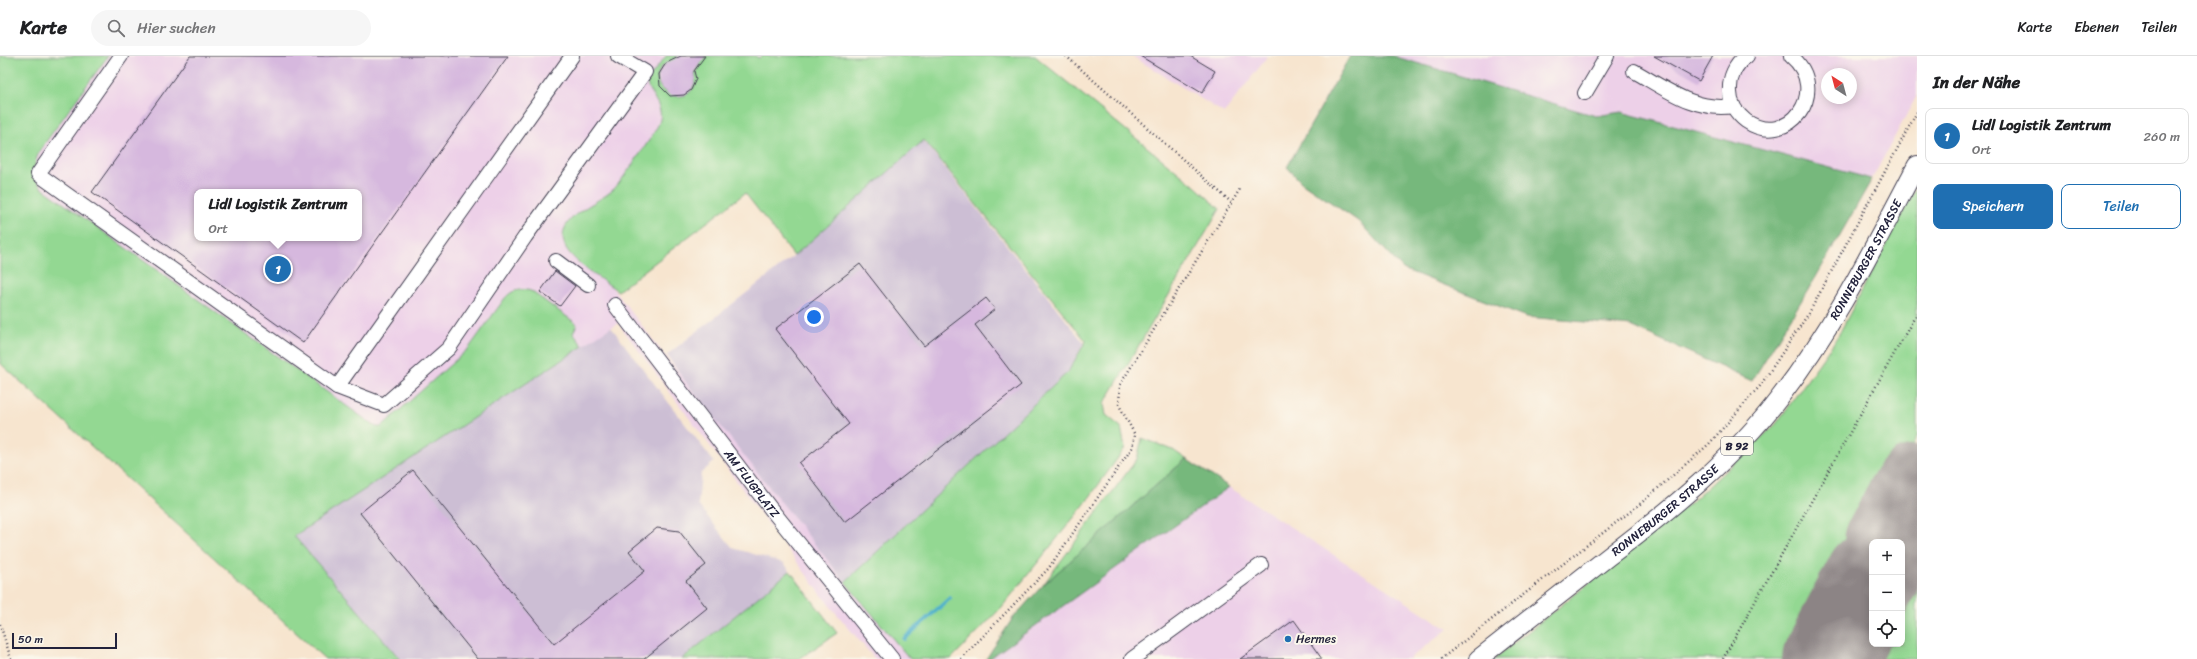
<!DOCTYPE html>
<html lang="de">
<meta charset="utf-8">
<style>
:root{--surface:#fff;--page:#f6f6f6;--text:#202124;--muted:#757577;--line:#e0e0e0;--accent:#1f6fb2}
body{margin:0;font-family:Sriracha,sans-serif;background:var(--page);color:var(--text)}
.controls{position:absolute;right:12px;bottom:12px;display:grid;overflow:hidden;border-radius:8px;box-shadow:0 2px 10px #0003}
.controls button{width:36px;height:36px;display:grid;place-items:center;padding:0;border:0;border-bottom:1px solid var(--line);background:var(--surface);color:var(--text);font:20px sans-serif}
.compass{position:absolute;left:1821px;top:12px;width:36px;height:36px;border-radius:50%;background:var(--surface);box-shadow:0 2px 10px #0003;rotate:324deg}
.scale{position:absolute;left:12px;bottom:10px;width:105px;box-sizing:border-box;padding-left:4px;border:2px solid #22223b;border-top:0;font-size:11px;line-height:14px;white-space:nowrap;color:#22223b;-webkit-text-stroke:3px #fbf7ec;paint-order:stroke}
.you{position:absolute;left:814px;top:261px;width:14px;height:14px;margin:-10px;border:3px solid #fff;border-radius:50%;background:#1a73e8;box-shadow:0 0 0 6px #1a73e833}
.badge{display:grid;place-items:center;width:26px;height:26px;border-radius:50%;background:var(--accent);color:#fff;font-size:13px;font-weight:700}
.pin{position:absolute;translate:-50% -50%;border:2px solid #fff;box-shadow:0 1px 4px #0006}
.popup{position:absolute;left:194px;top:133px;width:168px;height:52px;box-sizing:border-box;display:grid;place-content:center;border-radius:8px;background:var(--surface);filter:drop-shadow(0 1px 3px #0005);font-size:13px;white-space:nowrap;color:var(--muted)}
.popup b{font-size:15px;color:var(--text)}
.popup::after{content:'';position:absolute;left:50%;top:100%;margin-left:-8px;border:8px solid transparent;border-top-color:var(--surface)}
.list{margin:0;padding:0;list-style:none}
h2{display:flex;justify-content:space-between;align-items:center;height:52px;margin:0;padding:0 16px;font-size:17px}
h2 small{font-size:13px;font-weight:400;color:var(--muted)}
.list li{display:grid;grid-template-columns:26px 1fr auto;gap:12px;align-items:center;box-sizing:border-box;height:56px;margin:0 8px 8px;padding:0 8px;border:1px solid var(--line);border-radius:8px}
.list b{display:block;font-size:15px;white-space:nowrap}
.list p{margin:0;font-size:13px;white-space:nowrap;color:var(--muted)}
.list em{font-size:13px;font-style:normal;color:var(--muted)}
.actions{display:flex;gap:8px;padding:12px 16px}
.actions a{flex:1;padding:9px 0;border:1px solid var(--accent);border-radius:8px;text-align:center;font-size:14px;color:var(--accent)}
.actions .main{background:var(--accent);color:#fff}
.icon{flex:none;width:22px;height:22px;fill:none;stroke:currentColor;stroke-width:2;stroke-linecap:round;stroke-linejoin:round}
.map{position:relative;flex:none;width:1917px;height:603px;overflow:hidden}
header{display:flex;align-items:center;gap:24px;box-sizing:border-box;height:56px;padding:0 20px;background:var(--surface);border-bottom:1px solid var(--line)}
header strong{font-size:19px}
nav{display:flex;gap:22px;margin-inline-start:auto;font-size:14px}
.search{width:280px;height:36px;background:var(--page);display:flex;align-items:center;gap:10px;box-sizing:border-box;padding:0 14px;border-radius:22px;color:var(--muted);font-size:15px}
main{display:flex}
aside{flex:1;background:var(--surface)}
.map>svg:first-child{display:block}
.built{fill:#edd0e8;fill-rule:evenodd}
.industrial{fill:#ccbed4}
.green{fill:#93d892;stroke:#5a7d66}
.forest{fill:#76b87c;stroke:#4c6d5c}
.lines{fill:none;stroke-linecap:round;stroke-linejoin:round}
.stream{stroke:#4eb0cd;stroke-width:4}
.runway{stroke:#8c8485;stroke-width:94}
.building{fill:#d6b8de;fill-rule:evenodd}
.minor-casing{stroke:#423f51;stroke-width:16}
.major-casing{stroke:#423f51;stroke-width:20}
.path{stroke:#423f51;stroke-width:2.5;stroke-dasharray:1 3;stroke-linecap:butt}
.minor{stroke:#fff;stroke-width:14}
.major{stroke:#fff;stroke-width:18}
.poi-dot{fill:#1f6fb2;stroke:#fbf7ec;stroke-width:1.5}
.labels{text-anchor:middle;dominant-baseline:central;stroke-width:4;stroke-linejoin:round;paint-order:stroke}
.shield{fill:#fbf7ec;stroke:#636270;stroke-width:1}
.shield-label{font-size:11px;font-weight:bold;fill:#22223b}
.street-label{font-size:12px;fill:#22223b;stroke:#fbf7ec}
.poi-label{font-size:12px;fill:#22223b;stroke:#fbf7ec;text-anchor:start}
</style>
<header>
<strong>Karte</strong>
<div class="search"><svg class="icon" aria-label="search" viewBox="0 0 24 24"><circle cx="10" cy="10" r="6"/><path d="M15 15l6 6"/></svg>Hier suchen</div>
<nav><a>Karte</a><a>Ebenen</a><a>Teilen</a></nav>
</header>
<main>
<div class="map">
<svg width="1917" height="603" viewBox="0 0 1917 603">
<rect width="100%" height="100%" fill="#fbf7ec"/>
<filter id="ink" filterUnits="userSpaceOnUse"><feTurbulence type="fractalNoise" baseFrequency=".025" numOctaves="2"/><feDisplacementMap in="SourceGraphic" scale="8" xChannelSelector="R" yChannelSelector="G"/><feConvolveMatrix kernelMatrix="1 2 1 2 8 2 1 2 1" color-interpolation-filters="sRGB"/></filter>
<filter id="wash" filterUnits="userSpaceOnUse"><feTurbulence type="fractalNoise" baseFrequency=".012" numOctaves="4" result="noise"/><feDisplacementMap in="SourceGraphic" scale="16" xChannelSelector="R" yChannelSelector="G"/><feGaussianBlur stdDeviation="0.9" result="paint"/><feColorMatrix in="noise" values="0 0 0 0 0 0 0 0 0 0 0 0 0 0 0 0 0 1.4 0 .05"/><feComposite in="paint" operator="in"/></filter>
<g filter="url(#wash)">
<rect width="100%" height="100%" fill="#f7e5cf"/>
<g class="built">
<path d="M81,0h739l-234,181 -1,15 94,122 -12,-19 127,-99 290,87 -239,239 65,77h-35l-45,-53 -212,-283 -324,213 -294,-368zM197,136h162v46h-162z"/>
<path d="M1132,0h136l-44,57z"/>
<path d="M1393,0h524v39l-45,84 -251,-67 -25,4zM1827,18h24v24h-24z"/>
<path d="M1229,431l219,142 -39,30h-420z"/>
</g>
<g class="industrial">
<path d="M923,84l161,203 -16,29 -223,210 -157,-197 -21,-30 127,-99z"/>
<path d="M611,271l103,135 -13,11 -3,32 35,43 51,15 6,8 -108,88h-282l-106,-123z"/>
</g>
<g class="green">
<path d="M0,0h108l-68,94c-7,15 -8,25 2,38l334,239h5l88,-79 36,-50c7,-8 15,-10 26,-7l46,33 -4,9 10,13 -289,190 106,123h-75l-325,-296z"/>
<path d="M666,0h12c-4,6 -12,6 -17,12 -18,27 39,45 34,4l11,-16h49l4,2 2,-2h274l161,131 24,22 -116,195 2,11 15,12 4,21 -41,57 -83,103 -50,51h-41l-65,-77 223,-210 18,-31 -162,-201 -130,116 -49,-63 -127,98c-14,-10 -46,-29 -53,-45 -12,-29 33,-42 49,-57 7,-7 42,-57 45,-66 7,-18 -13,-30 -12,-42z"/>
<path d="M1917,130v251l-117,222h-306l202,-161 80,-74 61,-86z"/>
<path d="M1142,382l31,12 13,9 -143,126 94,-126z"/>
<path d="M1917,491v112h-60l15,-28v13h30v-69z"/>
<path d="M790,515l47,62 -38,26h-117z"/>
</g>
<g class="forest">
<path d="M1350,0h43l203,60 25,-4 251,67 -56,98 -64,104 -121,-55 -104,-9 -124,-48 -45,-48 -57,-39 -14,-15z"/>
<path d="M1186,403l43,28 -240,172h-3l27,-41 30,-33z"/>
</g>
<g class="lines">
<path class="stream" d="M904,583l46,-41"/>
<g class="runway">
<path d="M1891,486l26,-50"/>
<path d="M1829,603l43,-82"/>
</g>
</g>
<g id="blocks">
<g class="building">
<path d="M190,0h318l-205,287 -211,-151zM197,136h162v46h-162z"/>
<path d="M681,0h24l-11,15 2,8 -5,11 -7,5 -14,1 -10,-10 -1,-12 7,-11z"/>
<path d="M1140,0h50l25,15 -13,22z"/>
<path d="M1654,0h59l-14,25z"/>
<path d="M860,208l64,82 62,-48 9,11 -20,16 46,60 -176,137 -46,-59 50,-39 -74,-95z"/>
<path d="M555,215l20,15 -15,20 -20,-14z"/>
<path d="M413,414l141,174 91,-73 -16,-20 28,-23 22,3 27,34 -20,16 21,27 -63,51h-166l-118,-146z"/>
<path d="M1294,564l28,39h-82z"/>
</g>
</g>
</g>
<g filter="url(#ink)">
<use href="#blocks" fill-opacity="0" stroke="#423f51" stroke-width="1"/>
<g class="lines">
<defs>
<g id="minor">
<path d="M121,0l-83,118 299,213"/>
<path d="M572,0l-235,331 47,18 65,-57 76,-111 120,-165 -27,-16"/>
<path d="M1747,0c-12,8 -18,22 -17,36 0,12 7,22 16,29 42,29 86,-30 45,-65"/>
<path d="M1634,15c32,18 61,41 99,35"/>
<path d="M1585,37l22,-37"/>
<path d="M556,205l32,24"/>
<path id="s1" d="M615,249l156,204 121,150"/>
<path d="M1132,603l129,-94"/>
</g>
<g id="major">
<path id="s2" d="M1478,603c43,-34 87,-68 130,-102 62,-47 125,-98 172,-160 55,-71 95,-153 137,-232"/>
</g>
</defs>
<use href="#minor" class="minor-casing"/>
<use href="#major" class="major-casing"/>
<g class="path">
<path d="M1066,0l165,146"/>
<path d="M0,568l11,35"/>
<path d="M961,603l87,-90 84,-121 3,-13 -16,-30 1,-20 120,-196"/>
<path d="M1441,603l199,-155 69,-60 51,-58 49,-73 108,-201"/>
<path d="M1723,603l194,-346"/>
</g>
<use href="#minor" class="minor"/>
<use href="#major" class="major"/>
</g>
</g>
<circle class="poi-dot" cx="1288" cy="583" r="4"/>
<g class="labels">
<rect class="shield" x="1721" y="381" width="32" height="18" rx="3"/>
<g class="shield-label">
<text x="1737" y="390">B 92</text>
</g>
<g class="street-label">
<text stroke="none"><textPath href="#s2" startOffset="563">RONNEBURGER STRASSE</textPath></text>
<text stroke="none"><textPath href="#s1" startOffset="225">AM FLUGPLATZ</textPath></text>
<text stroke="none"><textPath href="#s2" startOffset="239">RONNEBURGER STRASSE</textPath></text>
</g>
<g class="poi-label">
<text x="1296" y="583">Hermes</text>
</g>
</g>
</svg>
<div class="controls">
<button>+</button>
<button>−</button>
<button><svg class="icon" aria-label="locate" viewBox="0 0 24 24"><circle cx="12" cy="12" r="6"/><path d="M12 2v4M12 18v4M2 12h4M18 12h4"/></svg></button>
</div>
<svg class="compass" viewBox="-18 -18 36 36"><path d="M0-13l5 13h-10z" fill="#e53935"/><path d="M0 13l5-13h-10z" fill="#757577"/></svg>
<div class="scale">50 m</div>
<div class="you"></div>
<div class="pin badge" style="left:278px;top:213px">1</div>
<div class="popup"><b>Lidl Logistik Zentrum</b>Ort</div>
</div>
<aside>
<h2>In der Nähe<small></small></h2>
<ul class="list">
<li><span class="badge">1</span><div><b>Lidl Logistik Zentrum</b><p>Ort</p></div><em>260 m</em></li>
</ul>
<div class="actions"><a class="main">Speichern</a><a>Teilen</a></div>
</aside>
</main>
